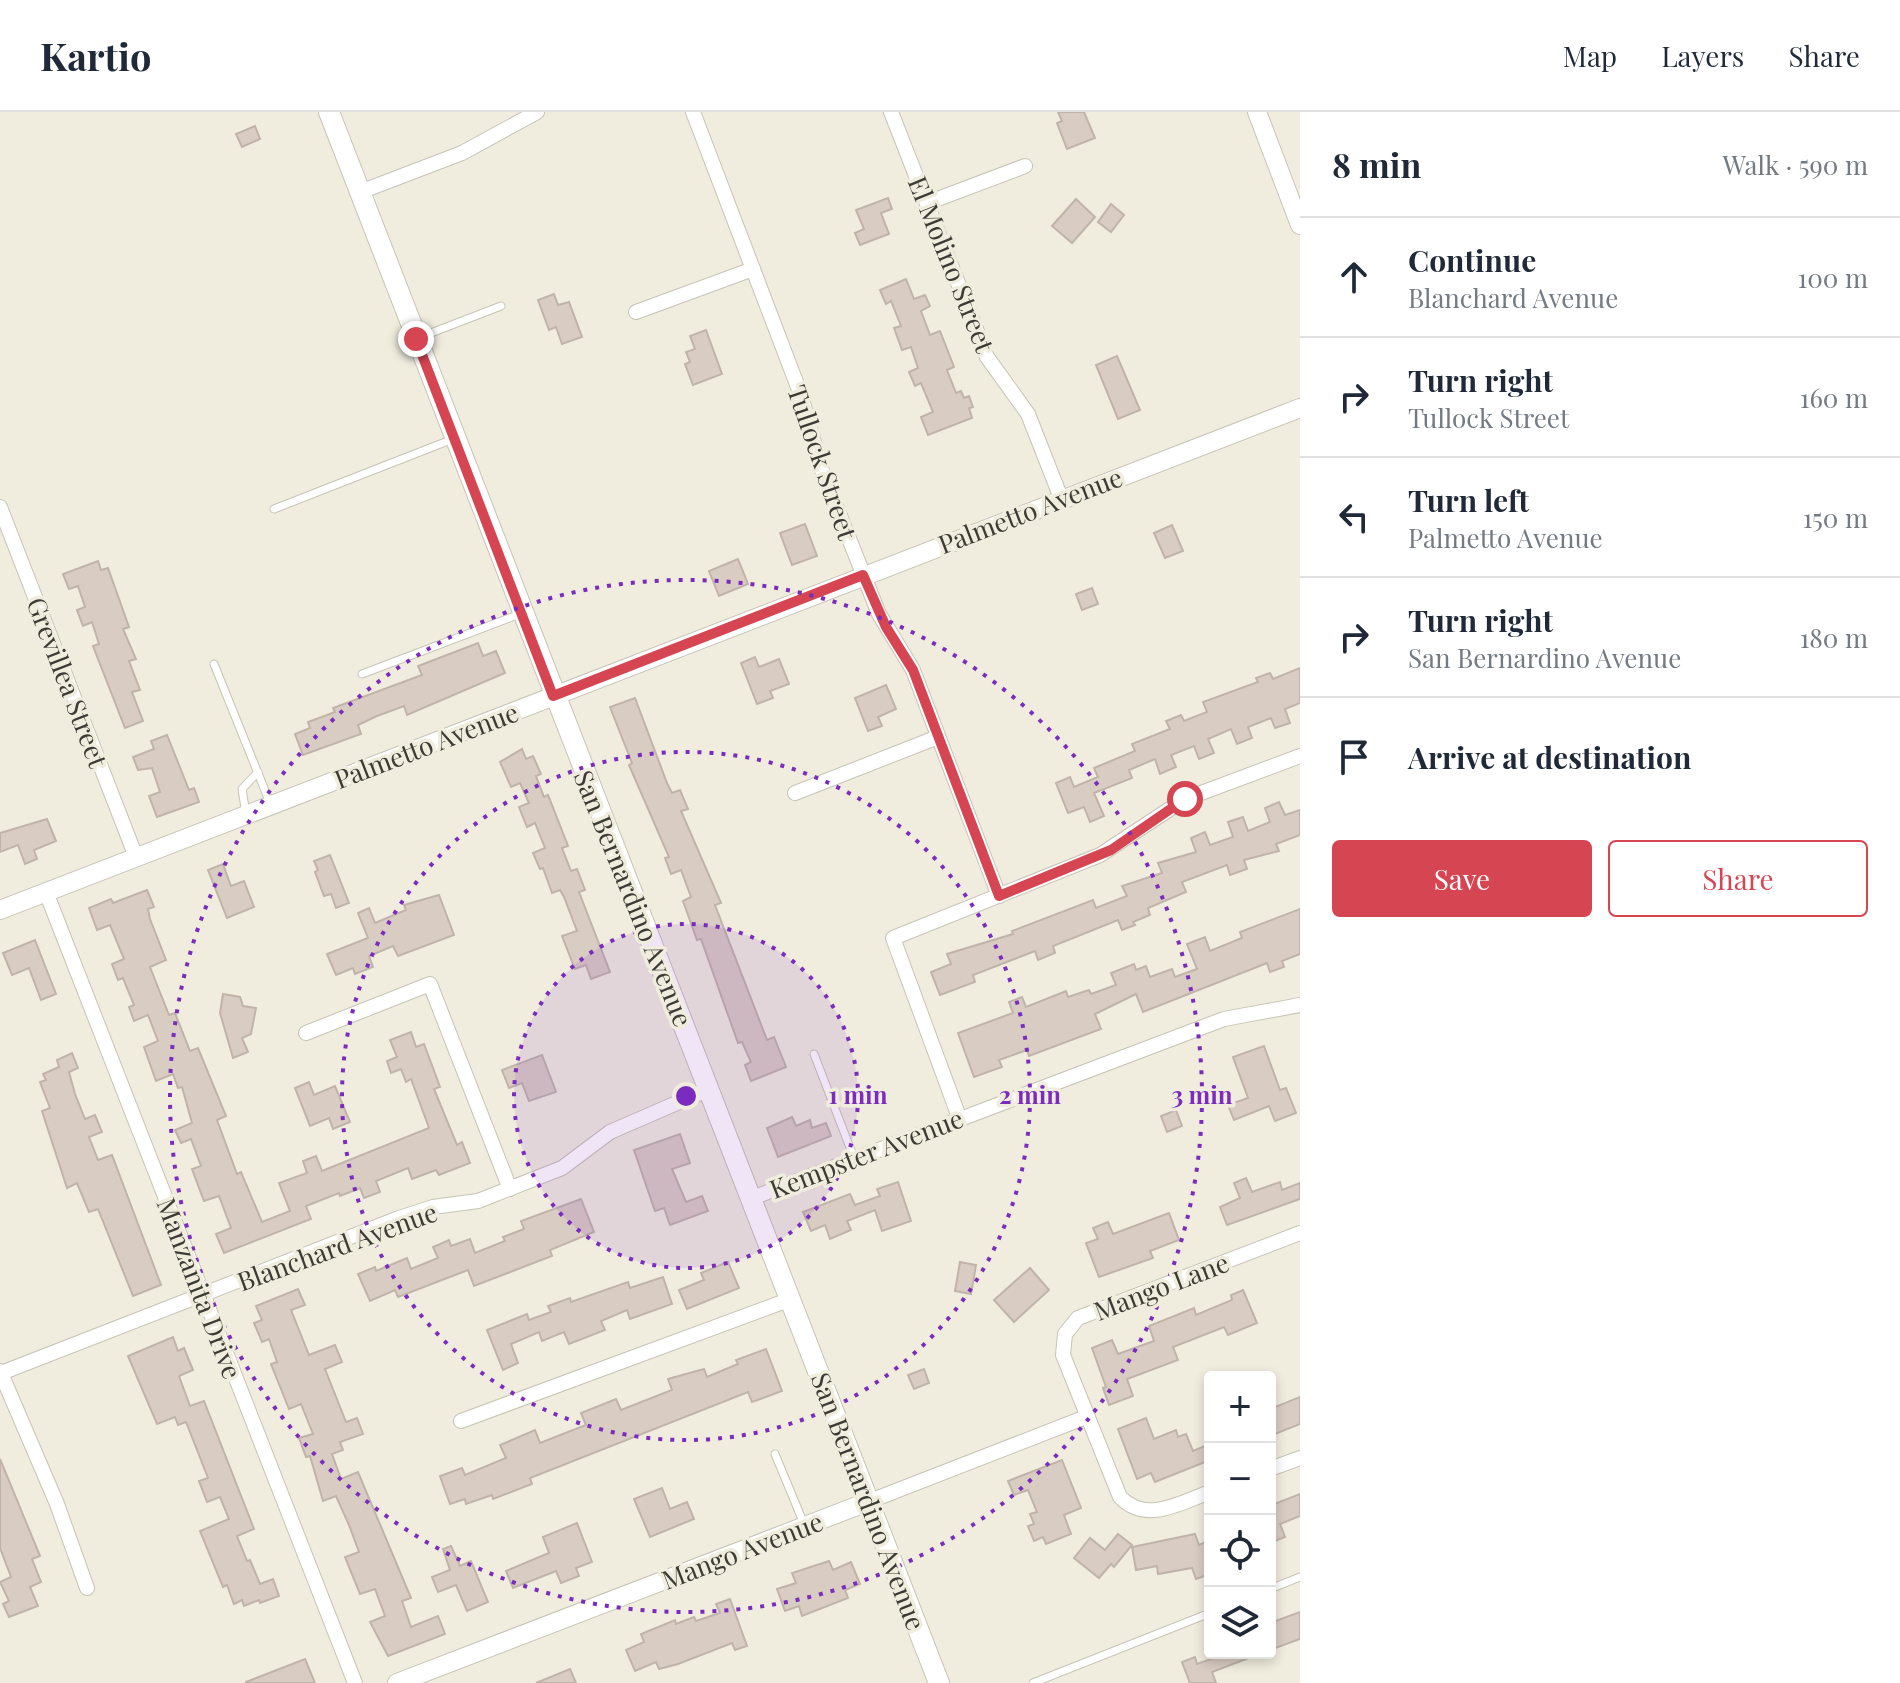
<!DOCTYPE html>
<meta charset="utf-8">
<style>
:root{--surface:#fff;--page:#f6f6f7;--text:#1f2937;--muted:#747a83;--line:#e0e1e3;--accent:#d54552}
body{margin:0;font-family:"Playfair Display",serif;background:var(--page);color:var(--text)}
.controls{position:absolute;right:24px;bottom:24px;display:grid;overflow:hidden;border-radius:8px;box-shadow:0 4px 12px #0003}
.controls button{width:72px;height:72px;display:grid;place-items:center;padding:0;border:0;border-bottom:2px solid var(--line);background:var(--surface);color:var(--text);font:40px sans-serif}
.stop{position:absolute;width:24px;height:24px;margin:-18px;border:6px solid #d54552;border-radius:50%;background:#fff}
.stop.end{background:#d54552;border-color:#fff;box-shadow:0 2px 8px #0008}
.list{margin:0;padding:0;list-style:none}
h2{display:flex;justify-content:space-between;align-items:center;height:104px;margin:0;padding:0 32px;font-size:34px}
h2 small{font-size:26px;font-weight:400;color:var(--muted)}
.list li{display:grid;grid-template-columns:52px 1fr auto;gap:24px;align-items:center;box-sizing:border-box;height:120px;padding:0 32px;border-top:2px solid var(--line)}
.list b{display:block;font-size:30px;white-space:nowrap}
.list p{margin:0;font-size:26px;white-space:nowrap;color:var(--muted)}
.list em{font-size:26px;font-style:normal;color:var(--muted)}
.actions{display:flex;gap:16px;padding:24px 32px}
.actions a{flex:1;padding:18px 0;border:2px solid var(--accent);border-radius:8px;text-align:center;font-size:28px;color:var(--accent)}
.actions .main{background:var(--accent);color:#fff}
.icon{flex:none;width:44px;height:44px;fill:none;stroke:currentColor;stroke-width:2;stroke-linecap:round;stroke-linejoin:round}
.map{position:relative;flex:none;width:1300px;height:1571px;overflow:hidden}
header{display:flex;align-items:center;gap:48px;box-sizing:border-box;height:112px;padding:0 40px;background:var(--surface);border-bottom:2px solid var(--line)}
header strong{font-size:38px}
nav{display:flex;gap:44px;margin-inline-start:auto;font-size:28px}
main{display:flex}
aside{flex:1;background:var(--surface)}
.map>svg:first-child{display:block}
.building{fill:#d9ccc2;stroke:#c0b4aa;stroke-width:2}
.lines{fill:none;stroke-linecap:round;stroke-linejoin:round}
.service-casing{stroke:#c7c4b6;stroke-width:9}
.minor-casing{stroke:#c7c4b6;stroke-width:16}
.tertiary-casing{stroke:#c7c4b6;stroke-width:20}
.secondary-casing{stroke:#c7c4b6;stroke-width:22}
.service{stroke:#fff;stroke-width:7}
.minor{stroke:#fff;stroke-width:14}
.tertiary{stroke:#fff;stroke-width:18}
.secondary{stroke:#fff;stroke-width:20}
.route{stroke:#d54552;stroke-width:10}
.ring{fill:none;stroke:#7b2cbf;stroke-width:4;stroke-dasharray:4 8}
.labels{text-anchor:middle;dominant-baseline:central;stroke-width:7;stroke-linejoin:round;paint-order:stroke}
.street-label{font-size:26px;fill:#3c3b35;stroke:#f0edde}
.centre{fill:#7b2cbf;stroke:#f0edde;stroke-width:4}
.ring-label{font-size:24px;text-anchor:middle;font-weight:bold;fill:#7b2cbf;stroke:#f0edde;stroke-width:7;stroke-linejoin:round;paint-order:stroke}
</style>
<header>
<strong>Kartio</strong>
<nav><a>Map</a><a>Layers</a><a>Share</a></nav>
</header>
<main>
<div class="map">
<svg width="1300" height="1571" viewBox="0 0 1300 1571">
<rect width="100%" height="100%" fill="#f0edde"/>
<g class="building">
<path d="M1058,0h26l11,26 -28,11 -10,-26 5,-2z"/>
<path d="M255,14l5,13 -18,8 -6,-13z"/>
<path d="M888,86l4,11 -11,4 8,21 -29,11 -5,-12 9,-4 -8,-19z"/>
<path d="M1076,87l19,18 -23,26 -20,-17z"/>
<path d="M1111,92l13,11 -13,17 -13,-10z"/>
<path d="M906,167l8,20 11,-4 5,11 -9,5 9,24 10,-4 14,36 -7,3 9,23 5,-2 3,7 5,-2 4,11 -4,1 3,10 -44,17 -7,-18 12,-5 -12,-29 -6,3 -6,-14 9,-4 -7,-21 -9,3 -8,-22 7,-2 -10,-25 -5,3 -6,-14z"/>
<path d="M554,182l4,11 11,-3 13,35 -20,7 -6,-17 -7,3 -11,-30z"/>
<path d="M706,218l16,44 -29,11 -8,-21 5,-2 -4,-10 9,-3 -5,-13z"/>
<path d="M1117,244l23,54 -22,9 -22,-54z"/>
<path d="M805,412l12,32 -25,9 -12,-32z"/>
<path d="M1172,413l11,26 -18,7 -11,-25z"/>
<path d="M738,447l10,25 -29,12 -10,-25z"/>
<path d="M98,449l3,9 7,-2 21,59 -6,2 13,30 -7,2 11,29 -8,2 11,29 -18,7 -32,-82 6,-2 -7,-22 -9,4 -6,-16 8,-3 -7,-21 -9,3 -6,-15z"/>
<path d="M1092,476l6,16 -16,6 -6,-16z"/>
<path d="M478,531l5,13 13,-5 9,22 -98,42 -3,-9 -27,10 -19,9 3,9 -58,21 -8,-21 15,-6 -2,-6 27,-10 -2,-4 89,-33 -4,-9z"/>
<path d="M755,545l4,10 20,-8 10,25 -19,7 3,7 -16,6 -16,-41z"/>
<path d="M1300,556v35l-15,6 5,14 -15,5 -4,-10 -23,9 4,11 -15,6 -6,-15 -23,10 6,14 -15,6 -5,-13 -23,9 5,12 -16,7 -5,-15 -26,11 3,8 -38,15 10,23 -14,6 -6,-15 -16,6 -12,-30 14,-6 4,10 24,-10 -4,-9 41,-17 -3,-7 38,-15 -4,-8 15,-6 3,6 23,-9 -4,-10 55,-20 -2,-4 14,-5 3,6z"/>
<path d="M886,573l10,24 -18,8 4,9 -14,5 -13,-33z"/>
<path d="M635,586l32,85 5,10 8,-3 8,19 -7,2 40,92 -6,2 52,135 7,-3 12,30 -35,14 -6,-16 6,-3 -9,-20 -4,1 -37,-104 -4,1 -14,-39 8,-4 -10,-27 -10,4 -6,-16 4,-1 -40,-92 3,-2 -22,-56z"/>
<path d="M167,623l22,55 5,-2 5,14 -42,15 -8,-21 11,-4 -8,-24 -14,2 -5,-13 21,-8 -3,-8z"/>
<path d="M522,637l4,10 7,-3 8,18 -5,2 8,21 4,-2 20,51 -6,2 9,23 6,-2 8,21 -6,2 31,80 -19,7 -5,-14 -11,4 -13,-33 15,-5 -13,-34 -4,-7 -8,3 -9,-25 -3,1 -7,-16 12,-5 -10,-25 -8,4 -8,-20 10,-4 -9,-20 -9,4 -11,-25z"/>
<path d="M1279,690l6,13 15,-5v25l-24,9 3,7 -35,9 3,9 -17,6 -3,-10 -45,17 4,10 -38,16 2,7 -17,7 2,3 -13,5 -4,-10 -65,26 2,7 -17,7 -3,-9 -62,24 2,7 -35,13 -9,-23 20,-8 -4,-10 66,-20 -1,-3 81,-31 3,8 31,-12 -5,-10 40,-13 -4,-10 38,-11 -5,-14 14,-6 5,13 23,-8 -5,-15 15,-5 5,14 22,-9 -5,-14z"/>
<path d="M47,707l9,22 -22,9 3,9 -12,5 -7,-19 -18,7v-19z"/>
<path d="M330,743l19,48 -13,5 -5,-14 -7,2 -9,-24 3,-2 -4,-9z"/>
<path d="M223,752l8,22 13,-5 10,26 -27,11 -19,-48z"/>
<path d="M147,778l7,17 -6,2 2,10 16,41 -16,7 19,48 6,-2 15,38 8,-3 28,68 -9,4 20,54 4,-2 21,50 28,-11 -11,-28 28,-10 -4,-12 13,-5 6,15 107,-43 -18,-49 -5,3 -5,-13 -10,4 -4,-12 10,-4 -7,-17 21,-8 5,15 8,-3 16,43 -6,2 23,56 5,-3 8,21 -31,12 -3,-5 -24,9 -4,-11 -32,13 4,11 -16,6 -4,-10 -20,8 -1,-3 -33,13 5,13 -87,34 -8,-19 15,-6 -12,-32 -15,5 -12,-32 9,-3 -10,-27 -10,4 -6,-13 17,-7 -10,-36 -4,1 -5,-14 -17,7 -12,-34 14,-6 -10,-26 -14,6 -5,-14 5,-2 -11,-27 -5,2 -6,-16 12,-5 -14,-34 -13,5 -8,-22 22,-9 2,4z"/>
<path d="M439,783l15,40 -56,21 -5,-10 -24,10 4,11 -18,7 -2,-6 -17,7 -9,-21 41,-16 -10,-25 11,-5 6,15 31,-13 -2,-5z"/>
<path d="M1300,797v45l-18,7 2,6 -14,5 -3,-9 -124,49 -7,-18 -41,20 6,15 -72,27 -2,-6 -28,10 3,7 -28,10 -16,-44 55,-20 -4,-11 13,-5 4,10 40,-16 2,6 21,-7 2,4 25,-9 -5,-12 23,-9 2,6 10,-4 4,11 22,-8 3,8 22,-8 -10,-25 18,-7 5,14 32,-13 -2,-6z"/>
<path d="M35,828l21,54 -15,6 -12,-32 -17,7 -9,-22z"/>
<path d="M223,882l17,3 3,9 13,2 -5,26 -9,4 6,14 -15,6 -13,-45z"/>
<path d="M1264,934l16,44 6,-2 10,25 -21,8 -6,-15 -35,14 -6,-15 20,-7 -15,-41z"/>
<path d="M72,941l6,15 -9,4 6,22 10,25 10,-4 7,17 -13,5 9,23 14,-5 49,130 -28,11 -35,-87 -9,3 -12,-29 -10,5 -25,-77 8,-3 -10,-26 6,-2 -3,-6 16,-7 -2,-7z"/>
<path d="M542,943l14,37 -27,9 -7,-18 -13,5 -7,-18z"/>
<path d="M309,970l5,13 21,-9 15,36 -17,7 -4,-11 -19,8 -15,-38z"/>
<path d="M1176,998l6,16 -15,6 -6,-16z"/>
<path d="M792,1005l4,9 14,-6 2,8 14,-5 5,13 -53,21 -11,-29z"/>
<path d="M680,1022l10,29 -18,6 14,33 16,-6 6,15 -38,14 -6,-17 -9,3 -21,-61z"/>
<path d="M1246,1066l6,14 28,-10 2,8 18,-7v16l-73,26 -7,-18 20,-9 -6,-15z"/>
<path d="M898,1070l13,39 -29,10 -7,-21 -28,11 4,9 -21,9 -5,-14 -14,6 -8,-19 47,-18 5,11 25,-9 -3,-7z"/>
<path d="M581,1087l13,33 -44,18 2,6 -78,30 -6,-16 -70,27 -3,-7 -25,11 -12,-27 17,-7 1,4 31,-13 4,11 27,-11 -5,-11 16,-7 2,6 19,-7 5,14 30,-12 -2,-4 21,-8 -3,-8z"/>
<path d="M1169,1101l10,27 -29,11 3,7 -54,19 -13,-34 12,-4 -5,-11 15,-6 5,12z"/>
<path d="M728,1150l11,26 -52,21 -8,-19 25,-10 -3,-7z"/>
<path d="M960,1150l16,3 -5,29 -16,-3z"/>
<path d="M1030,1156l19,22 -35,32 -20,-22z"/>
<path d="M663,1165l9,27 -42,15 -3,-9 -26,11 4,9 -36,14 -5,-12 -22,9 -3,-9 -28,12 7,19 -15,7 -16,-40 40,-16 2,6 22,-8 -3,-6 22,-8 1,4 57,-20 2,6z"/>
<path d="M298,1177l7,16 -14,5 18,45 26,-10 7,17 -17,7 21,53 11,-4 6,16 -23,8 3,8 -11,4 9,25 17,-7 53,126 -9,3 9,26 27,-11 7,18 -57,22 -18,-34 15,-6 -10,-27 -15,5 -15,-37 14,-5 -10,-27 -13,-29 -13,5 -13,-45 -4,1 -7,-19 14,-4 -12,-30 -12,5 -18,-45 6,-2 -8,-23 -7,3 -8,-19 8,-3 -6,-14z"/>
<path d="M1243,1178l14,33 -29,12 -4,-8 -51,20 5,13 -51,19 6,17 -24,9 -6,-17 3,-1 -14,-39 20,-8 6,14 36,-13 -5,-15 45,-18 2,7 36,-15 -1,-5z"/>
<path d="M173,1225l5,14 6,-3 9,22 -14,6 11,30 14,-5 50,128 -17,7 10,25 3,-1 10,24 13,-5 6,17 -19,7 -1,-3 -15,6 -2,-6 -8,4 -7,-19 -4,2 -23,-56 29,-12 -9,-22 -13,5 -8,-21 9,-3 -22,-56 -8,3 -3,-8 -18,7 -29,-68z"/>
<path d="M766,1237l16,42 -30,11 -4,-10 -218,86 2,6 -39,15 -1,-4 -26,9 -1,-5 -15,5 -10,-28 22,-8 3,7 41,-17 -6,-13 35,-15 5,13 46,-18 -5,-12 35,-14 5,11 51,-20 -4,-11 36,-10 3,8 31,-13 -2,-4z"/>
<path d="M924,1257l5,14 -15,6 -6,-14z"/>
<path d="M1300,1285v27l-30,12v-27z"/>
<path d="M1146,1306l8,21 22,-9 2,7 8,-3 7,17 17,-7v16l-55,22 -4,-9 -14,6 -19,-50z"/>
<path d="M0,1347l40,97 -8,3 9,23 -11,5 8,19 -29,11 -6,-13 6,-3 -9,-19 11,-5 -11,-29z"/>
<path d="M1062,1348l19,48 -17,7 7,19 -25,10 -3,-7 -9,4 -6,-15 6,-2 -4,-10 7,-2 -9,-22 -14,5 -6,-14z"/>
<path d="M662,1376l8,21 17,-7 7,17 -44,18 -16,-38z"/>
<path d="M1300,1382v22l-20,8 5,13 -15,6v-41l2,3z"/>
<path d="M577,1411l15,39 -16,6 3,8 -18,7 -5,-12 -43,17 -7,-17 43,-18 -6,-16z"/>
<path d="M1118,1422l14,11 -18,22 -3,-3 -12,14 -25,-20 16,-20 15,12z"/>
<path d="M1195,1422l4,11 11,-5v34l-14,5 -4,-11 -34,6 -1,-8 -21,4 -4,-23z"/>
<path d="M451,1434l9,20 11,-5 17,41 -21,9 -11,-26 -18,7 -6,-15 18,-7 -7,-21z"/>
<path d="M829,1449l4,9 18,-8 9,22 -15,6 3,8 -46,18 -3,-10 -14,5 -8,-22 19,-6 -4,-10z"/>
<path d="M730,1487l17,47 -12,4 -3,-7 -54,21 -19,5 -3,-7 -21,9 -9,-21 18,-8 -3,-8 34,-14 1,4 18,-7 2,4 24,-8 -4,-9z"/>
<path d="M1300,1500v27l-30,11v-27z"/>
<path d="M1228,1541l31,1 -47,18 4,11h-26l-8,-21 13,-5 2,7z"/>
<path d="M305,1547l10,24h-69v-1z"/>
<path d="M570,1557l6,14h-40z"/>
</g>
<g class="lines">
<defs>
<g id="service">
<path d="M418,226l83,-32"/>
<path d="M274,397l179,-70"/>
<path d="M214,552l56,139"/>
<path d="M362,562l158,-60"/>
<path d="M246,702l-4,-25 16,-17"/>
<path d="M814,942l40,104"/>
<path d="M775,1342l29,70"/>
<path d="M1270,1477l30,-12"/>
<path d="M1033,1571l177,-70"/>
</g>
<g id="minor">
<path d="M693,0l108,283 20,73 58,146 34,56 86,226"/>
<path d="M891,0l96,245 41,57 33,84"/>
<path d="M360,80l102,-39 75,-41"/>
<path d="M927,91l98,-37"/>
<path d="M636,200l117,-43"/>
<path d="M0,395l136,350"/>
<path d="M795,681l143,-56"/>
<path d="M46,780l309,791"/>
<path d="M306,921l124,-49 80,205"/>
<path d="M959,1005l-66,-179 207,-83 85,-56 115,-43"/>
<path d="M752,1086l472,-179 76,-14"/>
<path d="M0,1259l57,133 30,84"/>
<path d="M1,1261l398,-155 34,-11 45,-6 84,-33 48,-36 99,-43"/>
<path d="M461,1309l330,-122"/>
<path d="M1270,1357l30,-11"/>
<path d="M1210,1380c-30,11 -64,32 -90,5l-57,-142 2,-21 13,-16 222,-85"/>
<path d="M870,1389l216,-84"/>
</g>
<g id="tertiary">
<path d="M1257,0l43,113"/>
<path d="M0,798l1300,-502"/>
<path d="M397,1571l473,-182"/>
</g>
<path id="secondary" d="M329,0l610,1571"/>
</defs>
<use href="#service" class="service-casing"/>
<use href="#minor" class="minor-casing"/>
<use href="#tertiary" class="tertiary-casing"/>
<use href="#secondary" class="secondary-casing"/>
<use href="#service" class="service"/>
<use href="#minor" class="minor"/>
<use href="#tertiary" class="tertiary"/>
<use href="#secondary" class="secondary"/>
</g>
<g class="lines">
<path class="route" d="M416,227l137,357 310,-121 23,52 27,43 86,226 112,-46 74,-51"/>
</g>
<circle cx="686" cy="984" r="172" fill="#7b2cbf" fill-opacity=".12"/>
<g class="ring">
<circle cx="686" cy="984" r="172"/>
<circle cx="686" cy="984" r="344"/>
<circle cx="686" cy="984" r="516"/>
</g>
<g class="labels">
<g class="street-label">
<text transform="translate(952 152) rotate(68)">El Molino Street</text>
<text transform="translate(823 350) rotate(71)">Tullock Street</text>
<text transform="translate(1030 398) rotate(-21)">Palmetto Avenue</text>
<text transform="translate(68 570) rotate(69)">Grevillea Street</text>
<text transform="translate(426 633) rotate(-21)">Palmetto Avenue</text>
<text transform="translate(634 786) rotate(68)">San Bernardino Avenue</text>
<text transform="translate(866 1041) rotate(-21)">Kempster Avenue</text>
<text transform="translate(337 1134) rotate(-20)">Blanchard Avenue</text>
<text transform="translate(1161 1174) rotate(-21)">Mango Lane</text>
<text transform="translate(200 1176) rotate(69)">Manzanita Drive</text>
<text transform="translate(869 1389) rotate(69)">San Bernardino Avenue</text>
<text transform="translate(742 1438) rotate(-21)">Mango Avenue</text>
</g>
</g>
<circle cx="686" cy="984" r="12" class="centre"/>
<g class="ring-label">
<text x="858" y="992">1 min</text>
<text x="1030" y="992">2 min</text>
<text x="1202" y="992">3 min</text>
</g>
</svg>
<div class="controls">
<button>+</button>
<button>−</button>
<button><svg class="icon" aria-label="locate" viewBox="0 0 24 24"><circle cx="12" cy="12" r="6"/><path d="M12 2v4M12 18v4M2 12h4M18 12h4"/></svg></button>
<button><svg class="icon" aria-label="layers" viewBox="0 0 24 24"><path d="M12 4l9 5-9 5-9-5zM3 14l9 5 9-5"/></svg></button>
</div>
<div class="stop" style="left:1185px;top:687px"></div>
<div class="stop end" style="left:416px;top:227px"></div>
</div>
<aside>
<h2>8 min<small>Walk · 590 m</small></h2>
<ul class="list">
<li><svg class="icon" aria-label="ahead" viewBox="0 0 24 24"><path d="M12 20V5M6 11l6-6 6 6"/></svg><div><b>Continue</b><p>Blanchard Avenue</p></div><em>100 m</em></li>
<li><svg class="icon" aria-label="right" viewBox="0 0 24 24"><path d="M7 20v-9h11M14 6l5 5-5 5"/></svg><div><b>Turn right</b><p>Tullock Street</p></div><em>160 m</em></li>
<li><svg class="icon" aria-label="left" viewBox="0 0 24 24"><path d="M17 20v-9H6M10 6l-5 5 5 5"/></svg><div><b>Turn left</b><p>Palmetto Avenue</p></div><em>150 m</em></li>
<li><svg class="icon" aria-label="right" viewBox="0 0 24 24"><path d="M7 20v-9h11M14 6l5 5-5 5"/></svg><div><b>Turn right</b><p>San Bernardino Avenue</p></div><em>180 m</em></li>
<li><svg class="icon" aria-label="arrive" viewBox="0 0 24 24"><path d="M6 21V4h12l-3 4 3 4H6"/></svg><div><b>Arrive at destination</b></div></li>
</ul>
<div class="actions"><a class="main">Save</a><a>Share</a></div>
</aside>
</main>
